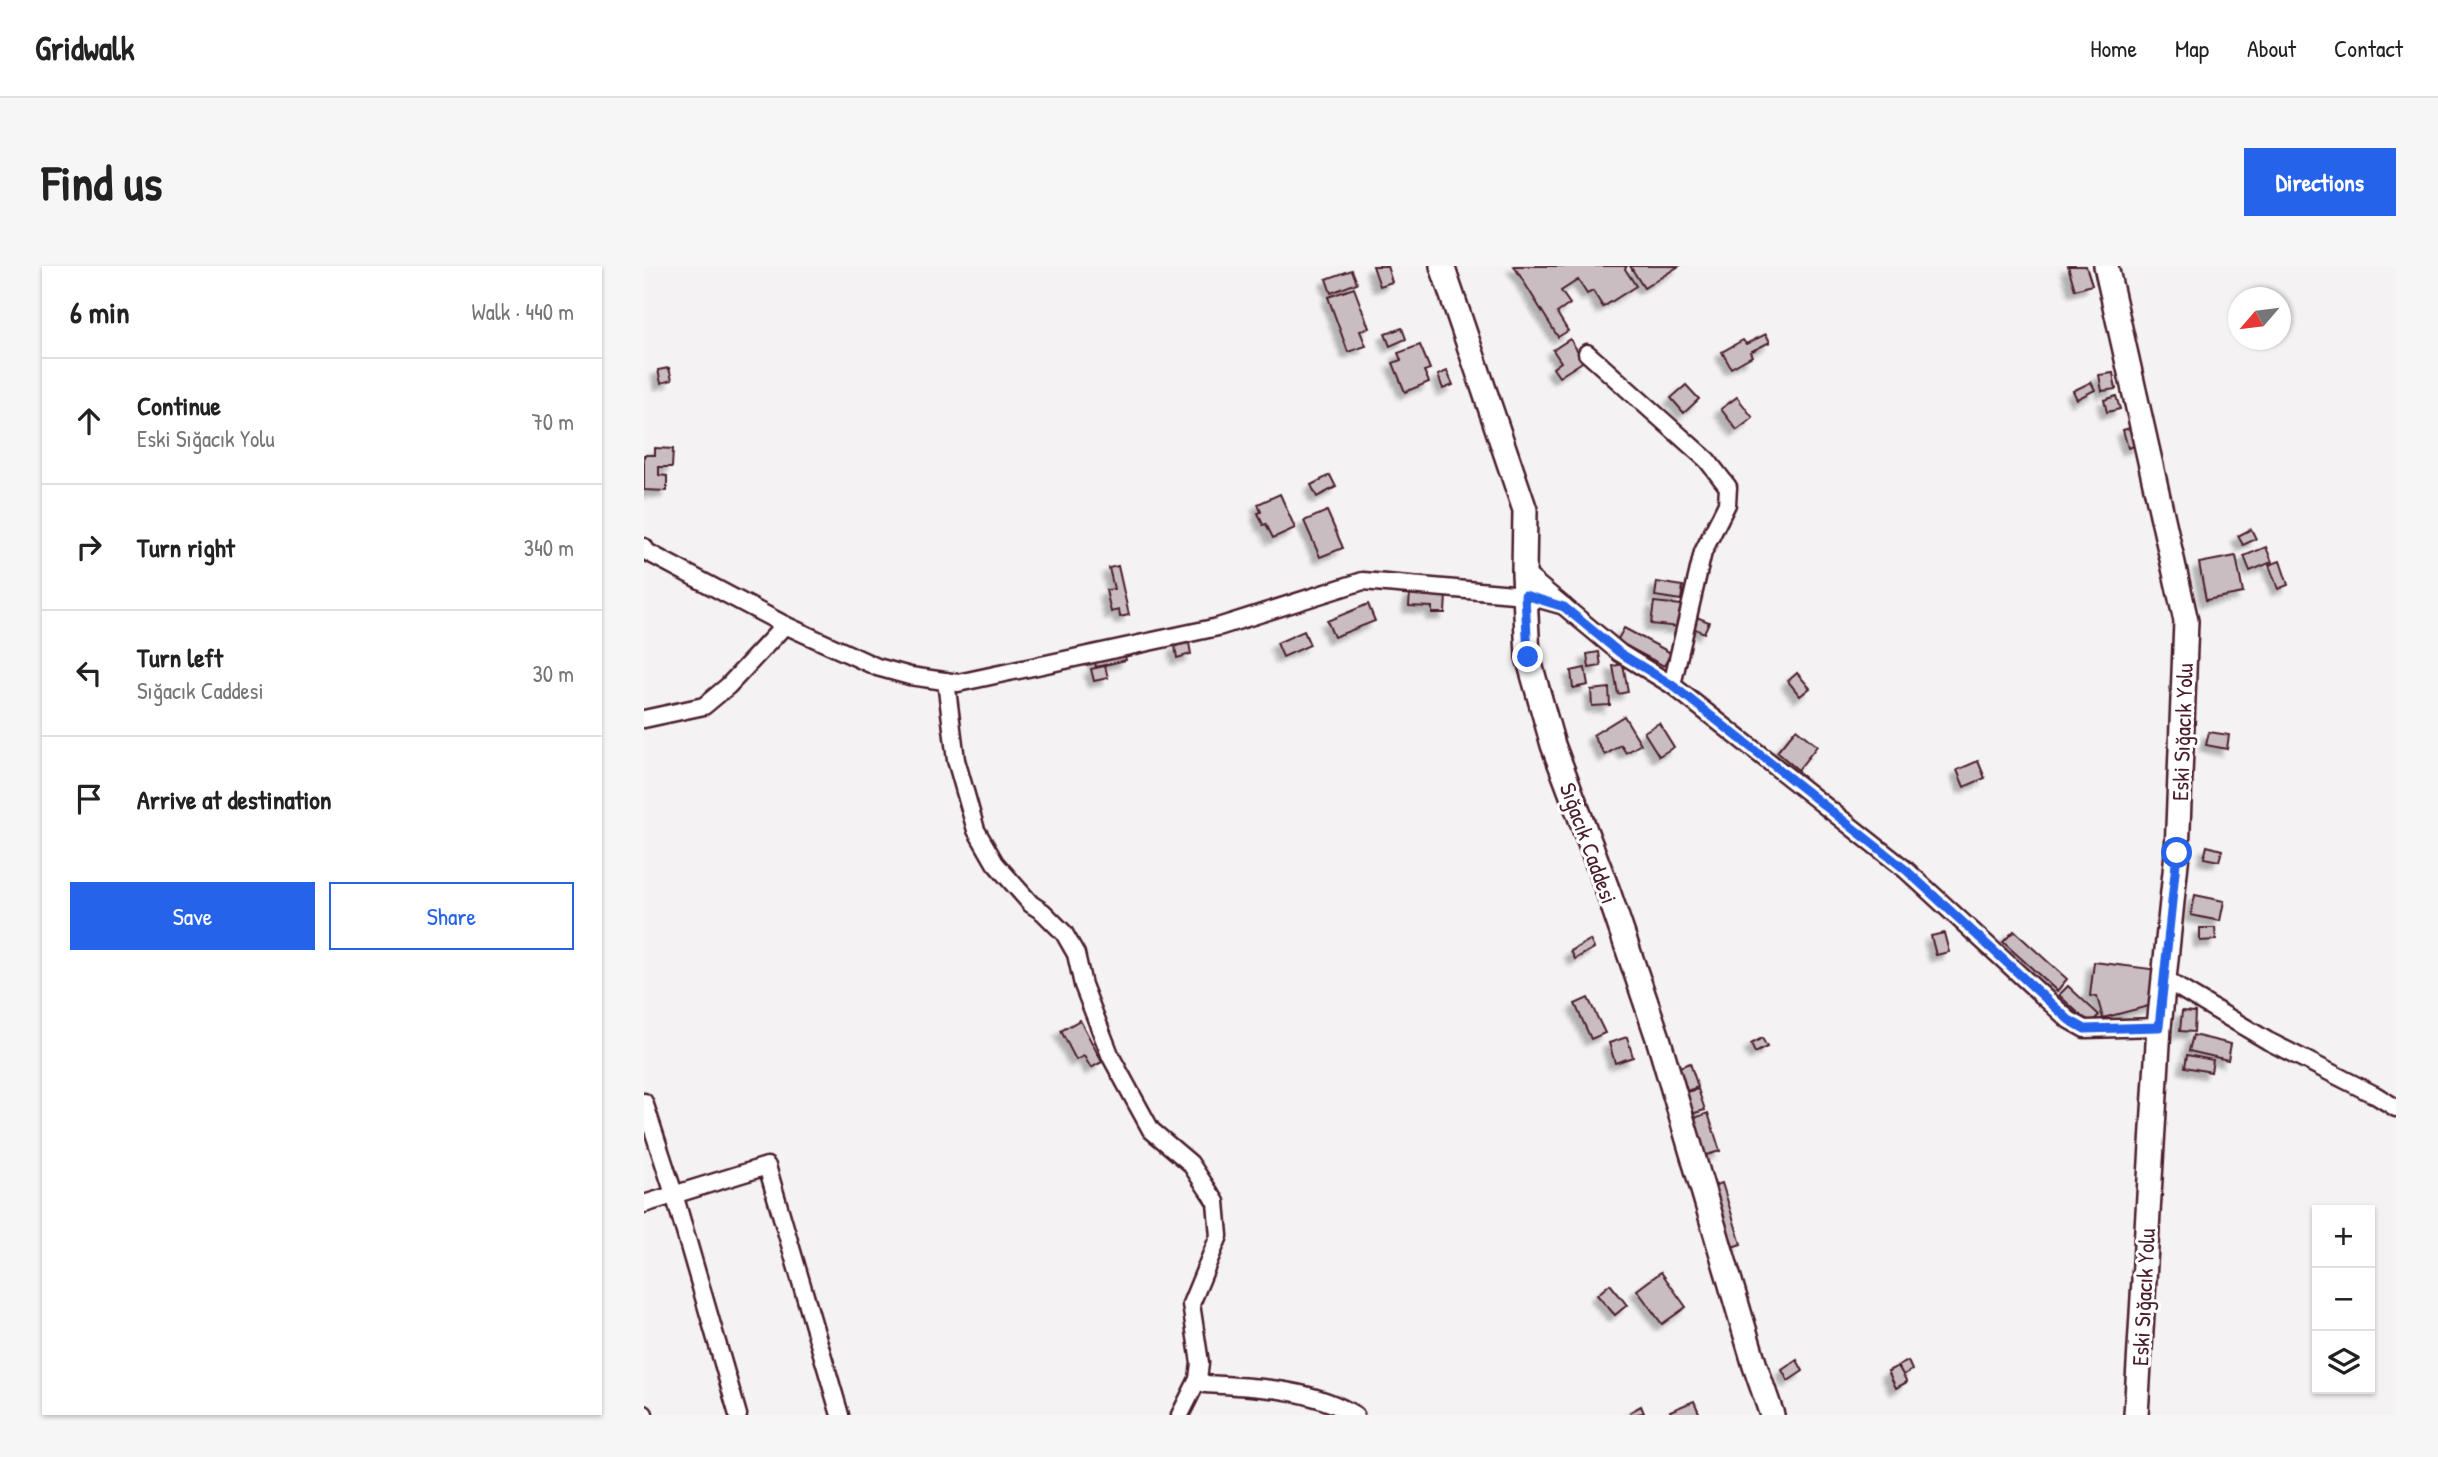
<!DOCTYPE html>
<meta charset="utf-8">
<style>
:root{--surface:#fff;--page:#f6f6f6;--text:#222;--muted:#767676;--line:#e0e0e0;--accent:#2563eb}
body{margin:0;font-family:"Patrick Hand",sans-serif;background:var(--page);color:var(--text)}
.controls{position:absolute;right:21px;bottom:21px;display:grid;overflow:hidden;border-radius:0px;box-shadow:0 2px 5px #0004}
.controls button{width:63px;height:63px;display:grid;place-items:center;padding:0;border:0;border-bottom:2px solid var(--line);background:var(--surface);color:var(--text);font:35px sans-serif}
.compass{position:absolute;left:1584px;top:21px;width:63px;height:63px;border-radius:50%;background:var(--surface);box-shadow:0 2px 5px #0004;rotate:242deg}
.stop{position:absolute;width:21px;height:21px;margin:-16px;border:5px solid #2563eb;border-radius:50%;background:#fff}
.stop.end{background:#2563eb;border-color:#fff;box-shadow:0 2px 7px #0008}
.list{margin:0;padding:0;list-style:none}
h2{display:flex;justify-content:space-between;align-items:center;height:91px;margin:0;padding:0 28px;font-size:30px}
h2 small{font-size:23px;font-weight:400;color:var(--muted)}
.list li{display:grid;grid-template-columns:46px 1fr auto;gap:21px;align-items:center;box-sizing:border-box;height:126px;padding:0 28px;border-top:2px solid var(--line)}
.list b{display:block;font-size:26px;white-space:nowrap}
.list p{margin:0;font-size:23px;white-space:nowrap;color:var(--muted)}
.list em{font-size:23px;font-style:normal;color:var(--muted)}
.actions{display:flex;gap:14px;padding:21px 28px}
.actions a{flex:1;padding:16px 0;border:2px solid var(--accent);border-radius:0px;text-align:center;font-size:24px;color:var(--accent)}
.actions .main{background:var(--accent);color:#fff}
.icon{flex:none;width:38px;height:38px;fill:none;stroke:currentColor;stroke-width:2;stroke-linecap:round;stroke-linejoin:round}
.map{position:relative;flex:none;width:1752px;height:1149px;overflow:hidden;border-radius:0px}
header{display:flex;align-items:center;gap:42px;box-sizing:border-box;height:98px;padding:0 35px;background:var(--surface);border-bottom:2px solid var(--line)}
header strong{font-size:33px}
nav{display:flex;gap:38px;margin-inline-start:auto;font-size:24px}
.intro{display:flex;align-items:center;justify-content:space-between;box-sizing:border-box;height:168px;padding:0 42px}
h1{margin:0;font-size:49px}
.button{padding:18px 32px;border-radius:0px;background:var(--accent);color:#fff;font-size:24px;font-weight:700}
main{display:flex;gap:42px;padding:0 42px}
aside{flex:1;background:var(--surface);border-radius:0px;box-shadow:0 2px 5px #0004}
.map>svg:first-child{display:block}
.building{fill:#cabdc1;stroke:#4a1f2b;stroke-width:2;filter:url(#shadow)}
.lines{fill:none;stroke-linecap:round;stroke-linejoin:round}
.street-casing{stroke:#4a1f2b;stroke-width:21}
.secondary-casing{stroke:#4a1f2b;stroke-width:28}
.street{stroke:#fff;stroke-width:16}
.secondary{stroke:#fff;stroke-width:23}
.route{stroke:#2563eb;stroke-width:9}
.labels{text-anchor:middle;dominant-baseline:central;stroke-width:6;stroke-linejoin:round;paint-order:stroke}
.street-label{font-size:23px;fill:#4a1f2b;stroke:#fff}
</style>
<header>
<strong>Gridwalk</strong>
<nav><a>Home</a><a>Map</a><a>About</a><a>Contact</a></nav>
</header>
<div class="intro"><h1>Find us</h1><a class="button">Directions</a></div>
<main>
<aside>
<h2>6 min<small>Walk · 440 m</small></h2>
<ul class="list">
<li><svg class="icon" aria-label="ahead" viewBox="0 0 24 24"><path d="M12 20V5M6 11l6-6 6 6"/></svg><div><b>Continue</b><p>Eski Sığacık Yolu</p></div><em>70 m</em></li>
<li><svg class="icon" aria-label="right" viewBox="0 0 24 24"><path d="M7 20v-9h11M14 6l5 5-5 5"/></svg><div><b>Turn right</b></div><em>340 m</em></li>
<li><svg class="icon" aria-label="left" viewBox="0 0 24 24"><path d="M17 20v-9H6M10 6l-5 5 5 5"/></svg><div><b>Turn left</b><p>Sığacık Caddesi</p></div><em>30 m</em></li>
<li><svg class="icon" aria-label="arrive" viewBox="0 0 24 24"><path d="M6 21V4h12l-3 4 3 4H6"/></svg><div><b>Arrive at destination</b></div></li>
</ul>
<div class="actions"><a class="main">Save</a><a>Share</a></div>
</aside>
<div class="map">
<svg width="1752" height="1149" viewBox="0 0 1752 1149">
<defs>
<filter id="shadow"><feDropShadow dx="-6" dy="6" stdDeviation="2" flood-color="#0004"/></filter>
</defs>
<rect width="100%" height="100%" fill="#f4f2f2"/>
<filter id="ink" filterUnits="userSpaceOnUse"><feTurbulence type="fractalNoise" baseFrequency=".0143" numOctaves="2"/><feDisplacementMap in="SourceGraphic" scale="14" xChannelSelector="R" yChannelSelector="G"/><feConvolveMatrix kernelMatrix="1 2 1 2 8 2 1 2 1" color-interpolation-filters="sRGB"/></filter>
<g filter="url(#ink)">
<g class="building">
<path d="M729,0h14l5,16 -12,4z"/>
<path d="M870,0h113l-2,3 11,17 -33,21 -10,-16 -6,3 -9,-14 -17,11 9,13 -13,9 11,18 -10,6z"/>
<path d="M986,0h49l-35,22z"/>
<path d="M1424,0h18l6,19 -17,5z"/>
<path d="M708,4l5,13 -26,10 -5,-14z"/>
<path d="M710,22l15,40 -9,3 6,15 -18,6 -20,-55z"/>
<path d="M758,62l4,11 -16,7 -5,-12z"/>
<path d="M1122,68l4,8 -20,10 2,4 -21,12 -9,-16 21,-12 3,4z"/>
<path d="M926,73l14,22 -25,16 -6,-9 8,-6 -8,-12z"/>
<path d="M776,79l10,24 -6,2 5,11 -24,10 -12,-29 8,-3 -3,-7z"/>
<path d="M25,102l3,12 -11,3 -3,-13z"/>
<path d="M803,105l6,14 -10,4 -5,-14z"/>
<path d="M1469,107l3,16 -14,2 -3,-16z"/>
<path d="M1447,116l4,8 -18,9 -4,-8z"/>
<path d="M1042,119l13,14 -15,14 -13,-15z"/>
<path d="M1472,130l4,13 -13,3 -3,-12z"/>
<path d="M1093,131l16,21 -16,12 -16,-21z"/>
<path d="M1489,161l5,18 -10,3 -5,-18z"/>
<path d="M11,182l18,1 -1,18h-13v8l8,1v15l-23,-1v-35h11z"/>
<path d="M686,209l6,12 -19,10 -6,-12z"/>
<path d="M636,228l15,34 -22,10 -7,-14 -3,1 -5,-12 3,-1 -3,-8z"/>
<path d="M683,245l16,37 -23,9 -16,-36z"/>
<path d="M1607,263l5,10 -13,6 -5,-9z"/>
<path d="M1622,281l6,15 -22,9 -6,-15z"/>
<path d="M1592,290l7,37 -37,7 -7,-37z"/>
<path d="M1636,295l8,24 -10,4 -9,-24z"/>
<path d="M474,300l11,49 -9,2 -1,-7 -8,2 -5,-22 8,-1 -5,-21z"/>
<path d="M1013,316l26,4 -2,14 -26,-4z"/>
<path d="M766,326l36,3 -1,18h-13v-6l-23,-1z"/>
<path d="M1010,336l27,3 -2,22 -28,-3z"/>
<path d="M724,338l7,17 -41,16 -7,-16z"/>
<path d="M1050,350l15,6 -5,11 -15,-7z"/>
<path d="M980,362l47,25 -7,13 -47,-25z"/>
<path d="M660,365l6,14 -27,12 -6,-14z"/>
<path d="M545,377l2,11 -14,4 -2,-12z"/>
<path d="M480,385l2,9 -30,7 -2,-10z"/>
<path d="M955,386l2,14 -12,2 -2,-14z"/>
<path d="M979,398l5,28 -10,2 -5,-28z"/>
<path d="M461,400l3,12 -14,3 -3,-12z"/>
<path d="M941,402l3,17 -15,3 -2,-17z"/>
<path d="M1153,407l13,15 -10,8 -12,-15z"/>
<path d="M965,422l1,17 -18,1 -1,-16z"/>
<path d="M980,450l17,28 -15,9 -5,-8 -16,10 -12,-20z"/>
<path d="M1015,457l15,24 -15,9 -15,-24z"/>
<path d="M1152,463l21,17 -19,24 -21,-18z"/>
<path d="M1565,466l20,3 -2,14 -21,-4z"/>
<path d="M1334,495l7,17 -21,9 -7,-17z"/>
<path d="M1563,580l15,4 -3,11 -15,-3z"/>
<path d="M1551,629l29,6 -4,20 -29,-6z"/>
<path d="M1556,662h15l1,12 -16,1z"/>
<path d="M1370,665l53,48 -10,12 -54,-49z"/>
<path d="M1300,667l5,19 -13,3 -5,-19z"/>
<path d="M946,674l4,8 -19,11 -4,-8z"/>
<path d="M1450,696l65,8 -3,34 -53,14 -6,-21 -7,-1z"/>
<path d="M1424,720l31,29 -9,9 -31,-29z"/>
<path d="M944,732l17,35 -14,6 -16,-35z"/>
<path d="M1538,745l13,1 -1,20 -14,-1z"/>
<path d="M436,754l22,42 -11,6 -7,-12 -8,4 -15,-29z"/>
<path d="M1549,769l38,9 -3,16 -39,-9z"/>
<path d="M983,771l6,20 -18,6 -6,-20z"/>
<path d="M1118,772l5,9 -12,6 -4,-9z"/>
<path d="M1543,789l26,5 -2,12 -26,-5z"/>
<path d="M1046,797l8,24 -14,5 -8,-24z"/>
<path d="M1054,823l7,21 -14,4 -7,-21z"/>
<path d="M1064,847l12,38 -17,5 -11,-37z"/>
<path d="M1078,917l19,61 -12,4 -19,-61z"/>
<path d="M1017,1006l25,35 -24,17 -25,-34z"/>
<path d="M966,1018l17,21 -12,10 -18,-20z"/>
<path d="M1153,1094l6,11 -15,10 -6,-11z"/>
<path d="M1264,1095l4,9 -9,5 -5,-9z"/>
<path d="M1254,1100l9,16 -11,6 -8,-17z"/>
<path d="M1050,1135l6,14h-28l-2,-4z"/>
<path d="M997,1140l3,7 -13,2 -1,-3z"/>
</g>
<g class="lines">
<defs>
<g id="street">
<path d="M943,87l120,107 21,27 -1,17 -24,48 -31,133"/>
<path d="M0,281l3,5 138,73 92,42 33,9 48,7 260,-56 145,-46 162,14 39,11"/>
<path d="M880,307l96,80 52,32 234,185 163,150 16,9 74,-2"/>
<path d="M302,415l10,79 20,70 19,33 36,41 12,8 21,21 12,21 7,31 28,72 40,73 39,33 26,39 3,34 -28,68 9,59 -2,16 -18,36"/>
<path d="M0,453l60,-13 24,-20 57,-61"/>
<path d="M1520,713l104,62 107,54 21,13"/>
<path d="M0,836l30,92 64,221"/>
<path d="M0,938l123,-38 73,249"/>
<path d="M554,1114l8,4c50,3 105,4 149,31"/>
<path d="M0,1148v1"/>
</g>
<g id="secondary">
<path d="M798,0l83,244 -1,63 4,84 25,88 56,149 49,144 97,328 17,49"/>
<path d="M1462,0l80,355 -9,232 -18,174 -23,388"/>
</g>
</defs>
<use href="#street" class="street-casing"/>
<use href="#secondary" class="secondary-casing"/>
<use href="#street" class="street"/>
<use href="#secondary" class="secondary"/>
</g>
</g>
<g class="lines" filter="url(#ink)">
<path class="route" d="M884,391l-3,-62 39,12 56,46 52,32 234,185 163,150 16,9 74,-2 18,-174"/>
</g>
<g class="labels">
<g class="street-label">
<text transform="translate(1538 466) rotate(-88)">Eski Sığacık Yolu</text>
<text transform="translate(945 577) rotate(70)">Sığacık Caddesi</text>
<text transform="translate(1499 1031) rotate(-87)">Eski Sığacık Yolu</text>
</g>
</g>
</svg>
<div class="controls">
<button>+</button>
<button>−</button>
<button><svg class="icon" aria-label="layers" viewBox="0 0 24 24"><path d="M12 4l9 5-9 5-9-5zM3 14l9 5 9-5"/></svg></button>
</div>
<svg class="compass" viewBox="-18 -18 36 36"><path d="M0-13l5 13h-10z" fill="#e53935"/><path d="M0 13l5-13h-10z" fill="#767676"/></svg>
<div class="stop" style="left:1533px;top:587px"></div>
<div class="stop end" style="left:884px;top:391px"></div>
</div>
</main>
